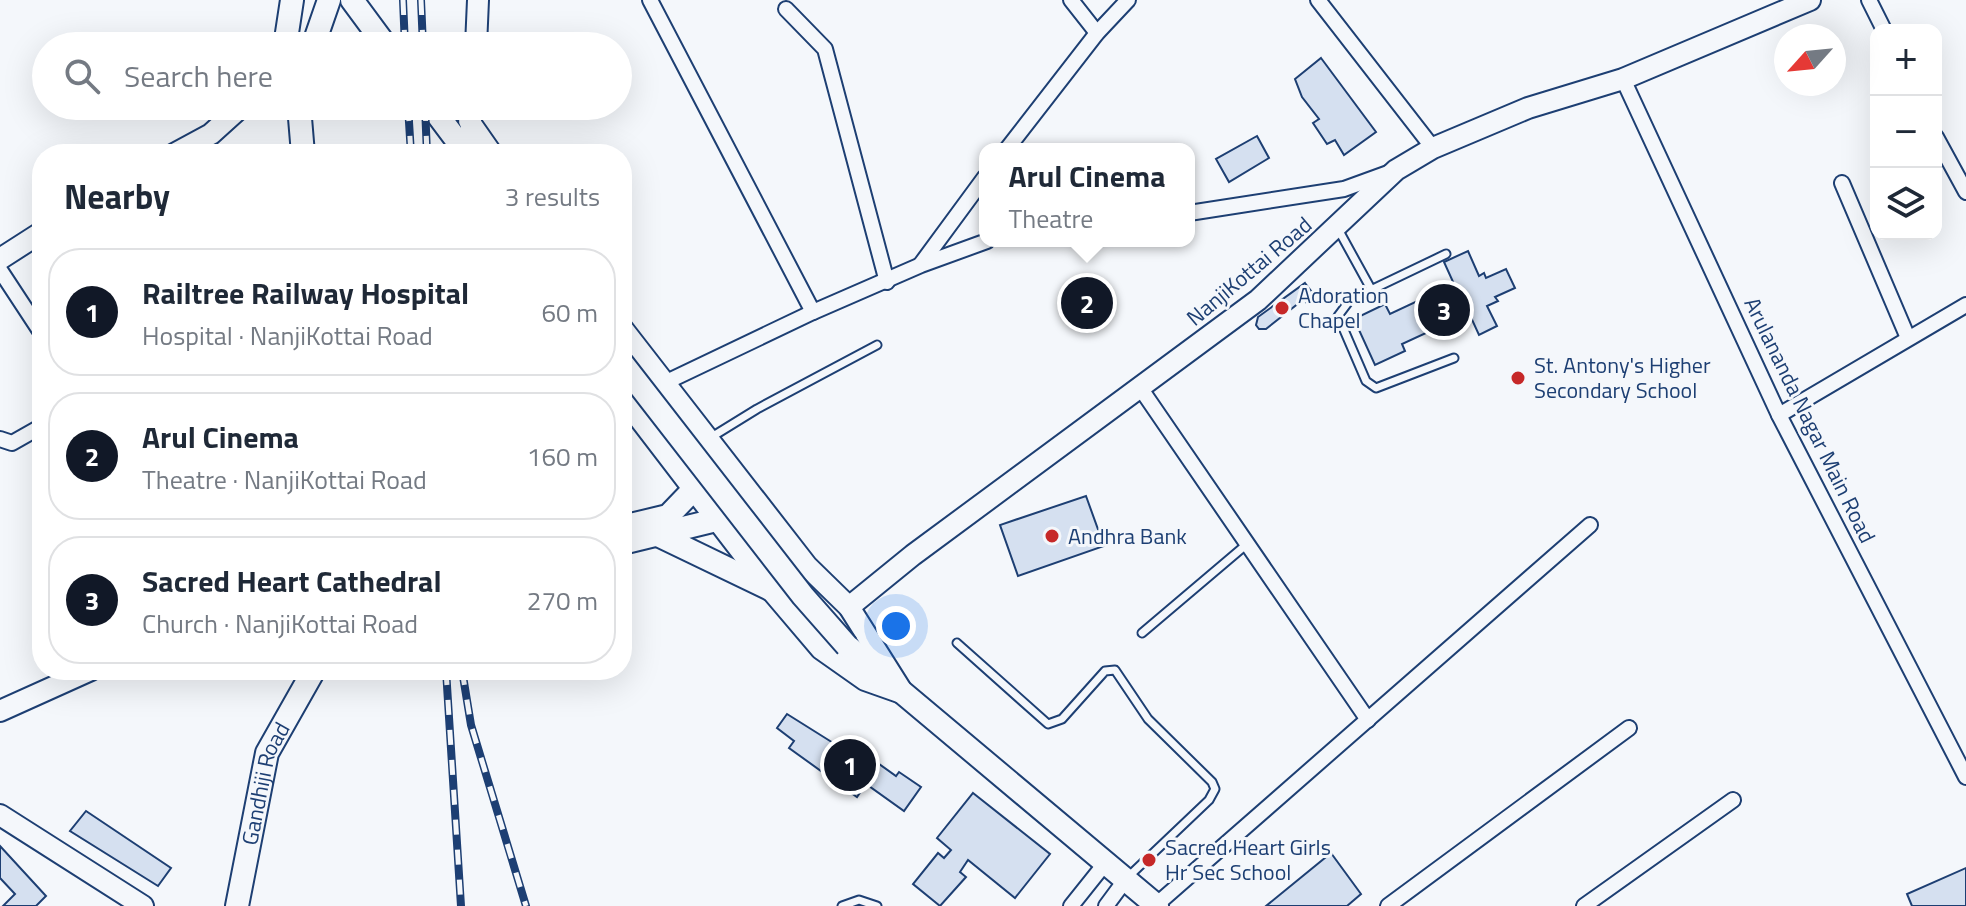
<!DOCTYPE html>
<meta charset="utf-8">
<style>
:root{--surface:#fff;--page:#f6f6f7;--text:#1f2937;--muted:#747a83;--line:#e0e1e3;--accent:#111827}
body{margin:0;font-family:"Titillium Web",sans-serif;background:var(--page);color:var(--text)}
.controls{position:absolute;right:24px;top:24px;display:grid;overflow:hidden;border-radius:16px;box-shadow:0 8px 32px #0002}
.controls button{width:72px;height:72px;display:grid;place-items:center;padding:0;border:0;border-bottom:2px solid var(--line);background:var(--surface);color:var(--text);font:40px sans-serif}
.compass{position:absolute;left:1774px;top:24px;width:72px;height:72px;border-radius:50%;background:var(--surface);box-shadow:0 8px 32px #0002;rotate:243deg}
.you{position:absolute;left:896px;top:626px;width:28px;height:28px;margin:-20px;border:6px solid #fff;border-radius:50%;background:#1a73e8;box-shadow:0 0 0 12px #1a73e833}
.badge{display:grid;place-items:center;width:52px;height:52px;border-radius:50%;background:var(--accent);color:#fff;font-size:26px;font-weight:700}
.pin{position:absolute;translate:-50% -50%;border:4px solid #fff;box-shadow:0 2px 8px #0006}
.popup{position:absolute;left:979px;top:143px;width:216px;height:104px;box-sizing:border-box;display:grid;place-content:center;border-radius:16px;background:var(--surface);filter:drop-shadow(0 2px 6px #0005);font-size:26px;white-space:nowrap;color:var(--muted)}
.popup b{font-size:30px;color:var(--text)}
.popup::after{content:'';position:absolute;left:50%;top:100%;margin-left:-16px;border:16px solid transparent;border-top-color:var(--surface)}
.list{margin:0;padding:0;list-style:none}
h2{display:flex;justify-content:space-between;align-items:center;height:104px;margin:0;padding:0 32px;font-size:34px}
h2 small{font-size:26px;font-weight:400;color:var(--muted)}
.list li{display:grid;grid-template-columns:52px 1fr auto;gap:24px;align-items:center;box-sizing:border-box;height:128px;margin:0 16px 16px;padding:0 16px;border:2px solid var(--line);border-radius:32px}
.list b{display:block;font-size:30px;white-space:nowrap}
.list p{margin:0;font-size:26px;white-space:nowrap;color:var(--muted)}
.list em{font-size:26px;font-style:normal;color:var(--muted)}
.icon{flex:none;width:44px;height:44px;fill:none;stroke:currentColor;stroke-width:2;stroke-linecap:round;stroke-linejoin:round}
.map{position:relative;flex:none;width:1966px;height:906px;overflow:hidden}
.search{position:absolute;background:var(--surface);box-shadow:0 8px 32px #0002;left:32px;top:32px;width:600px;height:88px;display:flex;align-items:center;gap:20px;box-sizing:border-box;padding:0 28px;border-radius:44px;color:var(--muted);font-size:30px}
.panel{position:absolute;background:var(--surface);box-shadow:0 8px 32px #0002;left:32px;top:144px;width:600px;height:536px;border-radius:32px}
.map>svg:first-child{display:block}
.building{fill:#d5e0f0;stroke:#1d3f73;stroke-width:2}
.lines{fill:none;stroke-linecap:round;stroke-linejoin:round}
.lane-casing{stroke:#1d3f73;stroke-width:11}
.street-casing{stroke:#1d3f73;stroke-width:18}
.secondary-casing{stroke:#1d3f73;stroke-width:24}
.primary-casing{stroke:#1d3f73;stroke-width:26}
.lane{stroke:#f4f7fb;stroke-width:7}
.street{stroke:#f4f7fb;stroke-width:14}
.secondary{stroke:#f4f7fb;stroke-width:20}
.primary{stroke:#f4f7fb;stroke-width:22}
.rail-casing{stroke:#1d3f73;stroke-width:8}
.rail{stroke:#f4f7fb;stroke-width:5;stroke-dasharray:15;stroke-linecap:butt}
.primary-bridge-casing{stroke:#1d3f73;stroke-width:26;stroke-linecap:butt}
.primary-bridge{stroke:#f4f7fb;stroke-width:22}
.poi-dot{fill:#c62828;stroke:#f4f7fb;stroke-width:3}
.labels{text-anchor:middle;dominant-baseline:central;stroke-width:6;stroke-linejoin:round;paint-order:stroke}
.street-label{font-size:22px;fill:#1d3f73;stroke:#f4f7fb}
.poi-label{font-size:22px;fill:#1d3f73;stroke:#f4f7fb;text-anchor:start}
</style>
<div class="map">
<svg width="1966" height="906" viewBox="0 0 1966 906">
<rect width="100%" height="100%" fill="#f4f7fb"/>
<g class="building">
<path d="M1321,58l55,74 -32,23 -9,-15 -8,4 -14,-21 6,-4 -17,-22 -7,-18z"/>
<path d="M1257,136l12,22 -40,24 -13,-23z"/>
<path d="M1468,251l11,25 5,-3 2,5 20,-9 9,19 -20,9 3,4 -11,5 10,20 -18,9 -10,-22 -67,31 3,7 -30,14 -21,-46 31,-15 5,10 64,-30 -10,-22z"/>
<path d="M1305,283l10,13 -9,6 -2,-3 -38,30h-7l-3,-4 2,-8z"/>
<path d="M1086,496l18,50 -86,30 -18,-51z"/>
<path d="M787,714l59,37 5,-7 45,32 3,-4 22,15 -17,24 -38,-27 -9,13 -68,-49 5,-7 -17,-13z"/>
<path d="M973,793l77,61 -35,44 -47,-38 -8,12 6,5 -26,29 -27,-22 25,-31 6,5 7,-8 -14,-12z"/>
<path d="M86,811l85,57 -13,18 -88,-55z"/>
<path d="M0,846l46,50 -10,10h-33l12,-12 -15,-16z"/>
<path d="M1331,853l30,41 -14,12h-81z"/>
<path d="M1966,868v38h-54l-5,-12z"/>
</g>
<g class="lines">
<defs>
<g id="lane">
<path d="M1338,229l33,60"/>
<path d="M1446,254l-96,46 -12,16 28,65 10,7 78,-30"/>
<path d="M710,438l47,-29 120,-64"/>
<path d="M1142,633l105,-89"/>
<path d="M957,643l91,81 14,-5 43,-48 10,-1 33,49 64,63 3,7 -6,11 -81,77"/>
<path d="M842,906l17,-6 18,6"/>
</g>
<g id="street">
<path d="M650,0l163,312"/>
<path d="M1071,0l26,33"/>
<path d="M1318,0l115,148"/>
<path d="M1869,0l15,30"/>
<path d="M786,9l39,40 62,233"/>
<path d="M1623,79l156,336 187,362"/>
<path d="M1936,137l30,55"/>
<path d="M1007,149l90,-116 31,-33"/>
<path d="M1842,183l66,155"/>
<path d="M1189,213l155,-24 44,-16"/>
<path d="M921,264l64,-87"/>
<path d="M0,270l42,64"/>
<path d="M658,386l155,-74 108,-47 66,-24"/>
<path d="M1141,389l227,331"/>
<path d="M1779,415l187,-110"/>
<path d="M0,439l12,4 30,-17"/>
<path d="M1156,905l434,-380"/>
<path d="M1071,906l36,-45"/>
<path d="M1106,906l20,-27"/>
<path d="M1388,906l241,-178"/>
<path d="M1584,906l149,-106"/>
</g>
<g id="secondary">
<path d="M476,46l2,-46"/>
<path d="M471,106v48"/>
<path d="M469,121l23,33"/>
<path d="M174,154l37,-20 31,-28"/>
<path d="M0,259l42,-27"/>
<path d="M622,328l185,238 42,41 51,81"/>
<path d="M622,396l148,193 51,60 44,31 34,12"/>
<path d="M849,607l64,-52 345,-255 138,-130 37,-22 95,-40 95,-29 187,-79"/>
<path d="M0,711l91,-41"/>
<path d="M0,815l143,91"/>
</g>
<g id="primary">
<path d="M352,0l34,46"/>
<path d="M285,46l7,-46"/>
<path d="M313,46l16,-46"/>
<path d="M299,106l4,48"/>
<path d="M431,106l36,48"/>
<path d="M622,527l46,-11 25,-26"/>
<path d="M658,535l112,54"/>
<path d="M622,543l94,-23"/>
<path d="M847,646l310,260"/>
<path id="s1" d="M237,906l30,-153 47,-83"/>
</g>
</defs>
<use href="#lane" class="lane-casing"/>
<use href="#street" class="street-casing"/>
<use href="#secondary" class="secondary-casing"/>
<use href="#primary" class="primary-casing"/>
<use href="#lane" class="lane"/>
<use href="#street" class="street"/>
<use href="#secondary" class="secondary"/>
<use href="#primary" class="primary"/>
<defs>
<g id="rail">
<path d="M403,0l2,46"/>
<path d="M421,0l2,46"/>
<path d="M408,106l3,48"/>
<path d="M425,106l2,48"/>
<path d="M446,670l15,236"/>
<path d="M462,670l9,55 55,181"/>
</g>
</defs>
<use href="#rail" class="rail-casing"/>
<use href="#rail" class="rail"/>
<defs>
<path id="primary-bridge" d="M622,363l181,233 44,50"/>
</defs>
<use href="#primary-bridge" class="primary-bridge-casing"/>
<use href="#primary-bridge" class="primary-bridge"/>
</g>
<g class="poi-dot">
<circle cx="1282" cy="308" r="8"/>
<circle cx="1518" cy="378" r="8"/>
<circle cx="1052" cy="536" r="8"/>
<circle cx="1149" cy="860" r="8"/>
</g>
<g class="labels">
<g class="street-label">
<text transform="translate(1249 271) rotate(-40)">NanjiKottai Road</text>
<text transform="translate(1810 420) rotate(64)">Arulananda Nagar Main Road</text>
<text stroke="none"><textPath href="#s1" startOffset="126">Gandhiji Road</textPath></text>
</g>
<g class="poi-label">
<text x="1298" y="295">Adoration<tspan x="1298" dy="25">Chapel</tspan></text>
<text x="1534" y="365">St. Antony's Higher<tspan x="1534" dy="25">Secondary School</tspan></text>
<text x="1068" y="536">Andhra Bank</text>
<text x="1165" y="847">Sacred Heart Girls<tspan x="1165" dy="25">Hr Sec School</tspan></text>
</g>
</g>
</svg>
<div class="controls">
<button>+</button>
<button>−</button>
<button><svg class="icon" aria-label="layers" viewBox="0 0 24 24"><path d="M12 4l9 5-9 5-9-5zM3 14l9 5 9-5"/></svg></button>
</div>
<svg class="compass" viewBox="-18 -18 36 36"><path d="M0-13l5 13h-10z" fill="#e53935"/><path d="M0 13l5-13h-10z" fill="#747a83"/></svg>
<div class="you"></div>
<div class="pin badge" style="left:850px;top:765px">1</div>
<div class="pin badge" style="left:1087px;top:303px">2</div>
<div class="popup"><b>Arul Cinema</b>Theatre</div>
<div class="pin badge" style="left:1444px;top:310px">3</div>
<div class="search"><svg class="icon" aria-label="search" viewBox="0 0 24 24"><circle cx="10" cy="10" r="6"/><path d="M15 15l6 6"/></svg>Search here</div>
<section class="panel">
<h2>Nearby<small>3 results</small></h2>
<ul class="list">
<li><span class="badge">1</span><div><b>Railtree Railway Hospital</b><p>Hospital · NanjiKottai Road</p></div><em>60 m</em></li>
<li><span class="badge">2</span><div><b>Arul Cinema</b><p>Theatre · NanjiKottai Road</p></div><em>160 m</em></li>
<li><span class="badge">3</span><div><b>Sacred Heart Cathedral</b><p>Church · NanjiKottai Road</p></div><em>270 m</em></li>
</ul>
</section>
</div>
